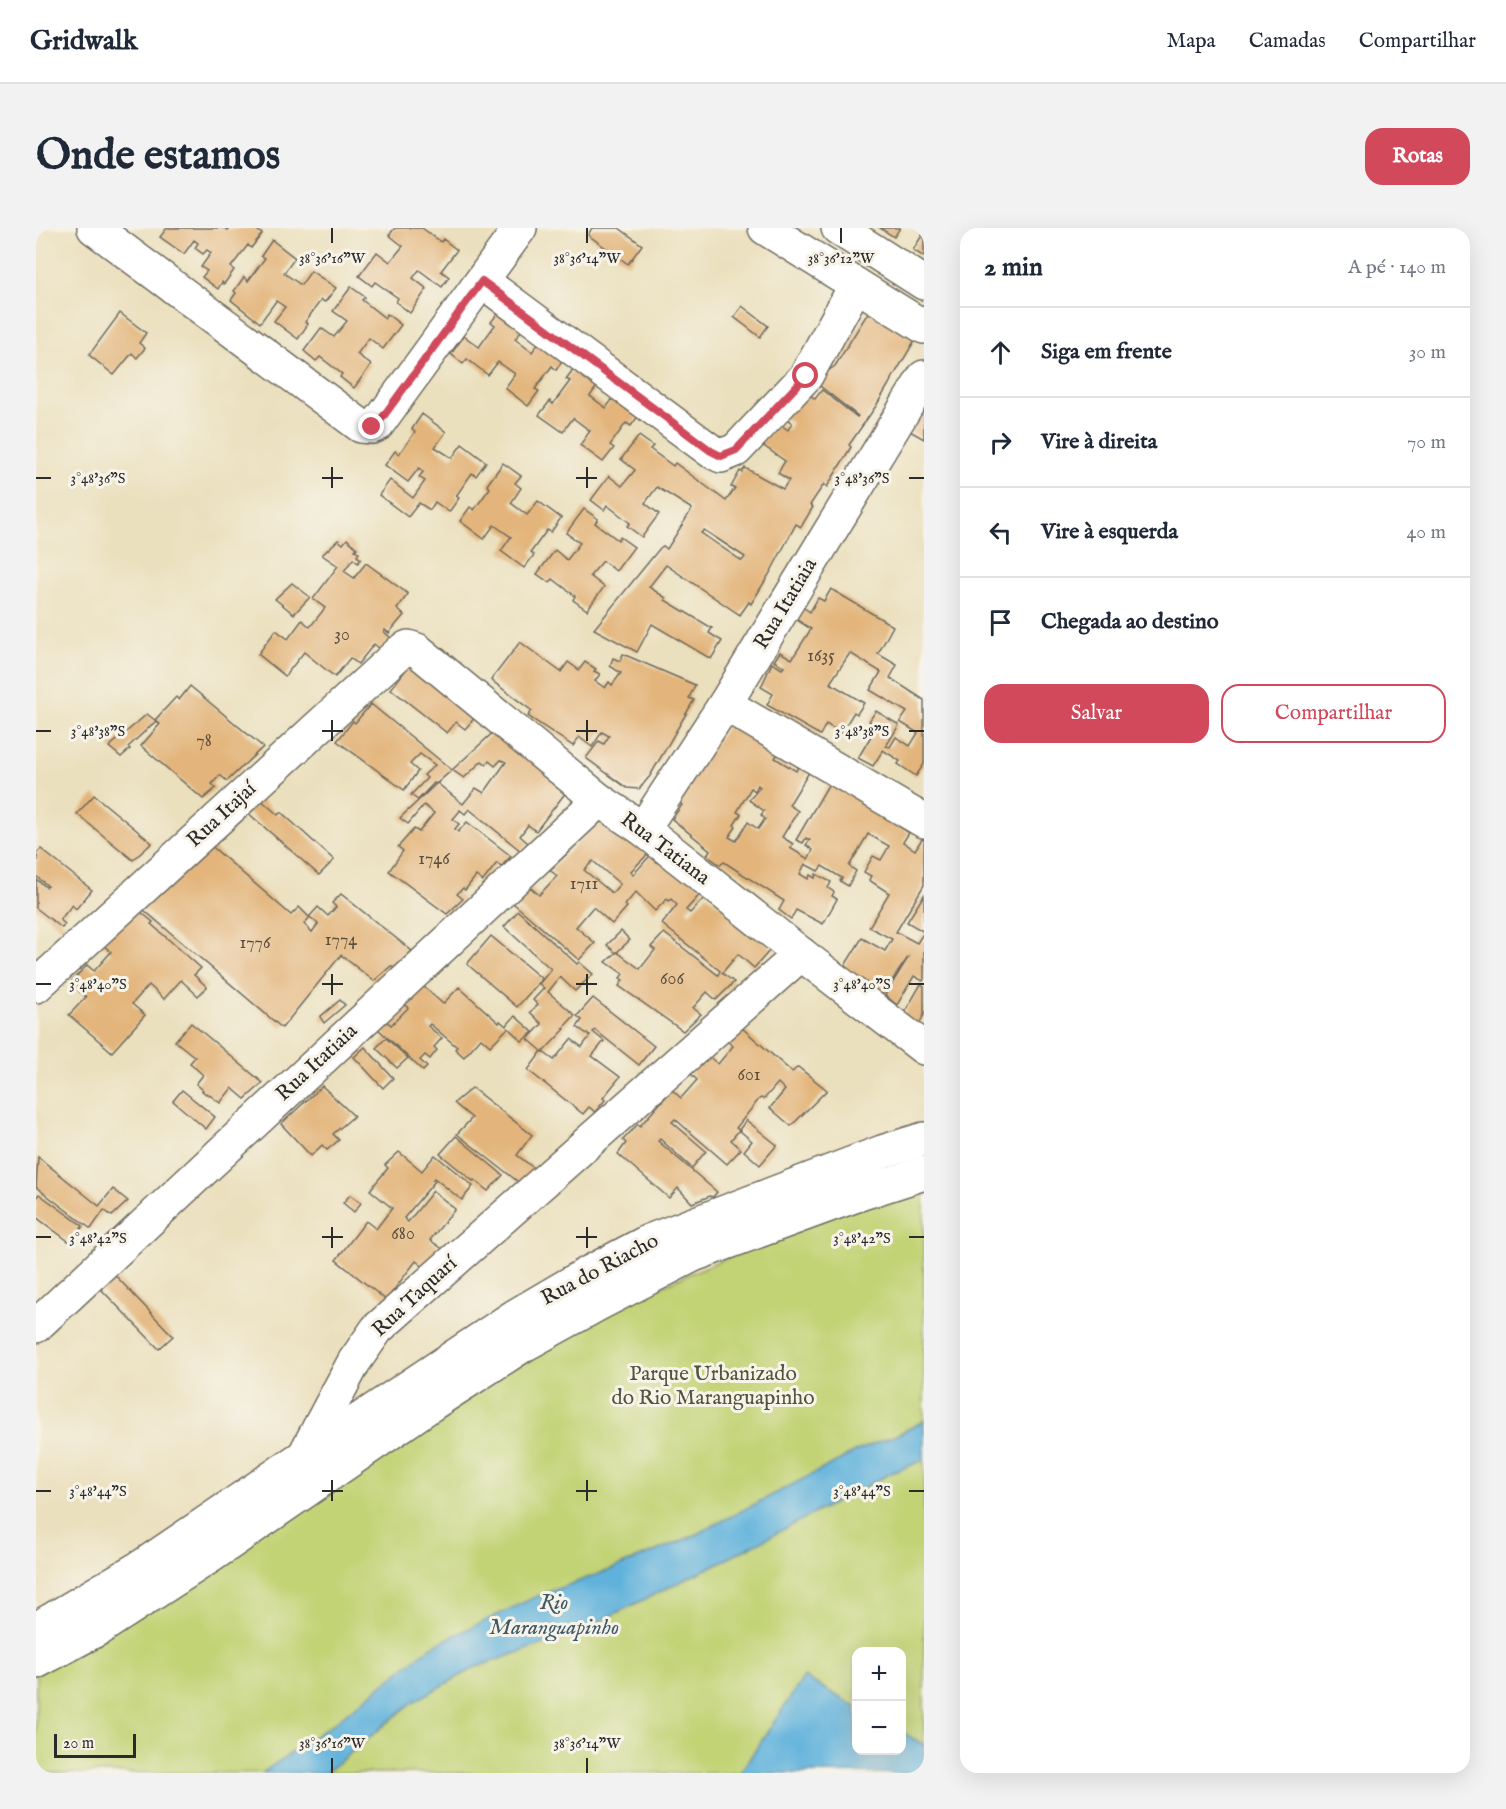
<!DOCTYPE html>
<html lang="pt">
<meta charset="utf-8">
<style>
:root{--surface:#fff;--page:#f2f2f3;--text:#1f2937;--muted:#747a83;--line:#e0e1e3;--accent:#d1495b}
body{margin:0;font-family:"IM FELL English",serif;background:var(--page);color:var(--text)}
.controls{position:absolute;right:18px;bottom:18px;display:grid;overflow:hidden;border-radius:12px;box-shadow:0 6px 24px #0002}
.controls button{width:54px;height:54px;display:grid;place-items:center;padding:0;border:0;border-bottom:2px solid var(--line);background:var(--surface);color:var(--text);font:30px sans-serif}
.scale{position:absolute;left:18px;bottom:15px;width:82px;box-sizing:border-box;padding-left:6px;border:3px solid #2b2b2b;border-top:0;font-size:16px;line-height:21px;white-space:nowrap;color:#2b2b2b;-webkit-text-stroke:4px #f7f3e8;paint-order:stroke}
.stop{position:absolute;width:18px;height:18px;margin:-14px;border:4px solid #d1495b;border-radius:50%;background:#fff}
.stop.end{background:#d1495b;border-color:#fff;box-shadow:0 2px 6px #0008}
.list{margin:0;padding:0;list-style:none}
h2{display:flex;justify-content:space-between;align-items:center;height:78px;margin:0;padding:0 24px;font-size:26px}
h2 small{font-size:20px;font-weight:400;color:var(--muted)}
.list li{display:grid;grid-template-columns:39px 1fr auto;gap:18px;align-items:center;box-sizing:border-box;height:90px;padding:0 24px;border-top:2px solid var(--line)}
.list b{display:block;font-size:22px;white-space:nowrap}
.list em{font-size:20px;font-style:normal;color:var(--muted)}
.actions{display:flex;gap:12px;padding:18px 24px}
.actions a{flex:1;padding:14px 0;border:2px solid var(--accent);border-radius:18px;text-align:center;font-size:21px;color:var(--accent)}
.actions .main{background:var(--accent);color:#fff}
.icon{flex:none;width:33px;height:33px;fill:none;stroke:currentColor;stroke-width:2;stroke-linecap:round;stroke-linejoin:round}
.map{position:relative;flex:none;width:888px;height:1545px;overflow:hidden;border-radius:18px}
header{display:flex;align-items:center;gap:36px;box-sizing:border-box;height:84px;padding:0 30px;background:var(--surface);border-bottom:2px solid var(--line)}
header strong{font-size:28px}
nav{display:flex;gap:33px;margin-inline-start:auto;font-size:21px}
.intro{display:flex;align-items:center;justify-content:space-between;box-sizing:border-box;height:144px;padding:0 36px}
h1{margin:0;font-size:42px}
.button{padding:15px 27px;border-radius:18px;background:var(--accent);color:#fff;font-size:21px;font-weight:700}
main{display:flex;gap:36px;padding:0 36px}
aside{flex:1;background:var(--surface);border-radius:18px;box-shadow:0 6px 24px #0002}
.map>svg:first-child{display:block}
.green{fill:#c2d376;stroke:#767f50;stroke-width:1.5}
.water{fill:#61b2dc;stroke:#466e84;stroke-width:1.5}
.building{fill:#e3b57c;fill-rule:evenodd}
.lines{fill:none;stroke-linecap:round;stroke-linejoin:round}
.minor-casing{stroke:#6e6a5e;stroke-width:36}
.minor{stroke:#fff;stroke-width:33}
.route{stroke:#d1495b;stroke-width:8}
.ticks{fill:none;stroke:#2b2b2b;stroke-width:2}
.labels{text-anchor:middle;dominant-baseline:central;stroke-width:6;stroke-linejoin:round;paint-order:stroke}
.number-label{font-size:18px;fill:#594e3f}
.street-label{font-size:21px;fill:#2b2b2b;stroke:#f7f3e8}
.park-label{font-size:21px;fill:#51553e;stroke:#f7f3e8}
.water-label{font-size:22px;font-style:italic;fill:#3e5a69;stroke:#f7f3e8}
.ticks-label{font-size:15px;text-anchor:middle;fill:#2b2b2b;stroke:#f7f3e8;stroke-width:6;stroke-linejoin:round;paint-order:stroke}
</style>
<header>
<strong>Gridwalk</strong>
<nav><a>Mapa</a><a>Camadas</a><a>Compartilhar</a></nav>
</header>
<div class="intro"><h1>Onde estamos</h1><a class="button">Rotas</a></div>
<main>
<div class="map">
<svg width="888" height="1545" viewBox="0 0 888 1545">
<rect width="100%" height="100%" fill="#f7f3e8"/>
<filter id="ink" filterUnits="userSpaceOnUse"><feTurbulence type="fractalNoise" baseFrequency=".0167" numOctaves="2"/><feDisplacementMap in="SourceGraphic" scale="12" xChannelSelector="R" yChannelSelector="G"/><feConvolveMatrix kernelMatrix="1 2 1 2 8 2 1 2 1" color-interpolation-filters="sRGB"/></filter>
<filter id="wash" filterUnits="userSpaceOnUse"><feTurbulence type="fractalNoise" baseFrequency=".008" numOctaves="4" result="noise"/><feDisplacementMap in="SourceGraphic" scale="24" xChannelSelector="R" yChannelSelector="G"/><feGaussianBlur stdDeviation="1.35" result="paint"/><feColorMatrix in="noise" values="0 0 0 0 0 0 0 0 0 0 0 0 0 0 0 0 0 1.4 0 .05"/><feComposite in="paint" operator="in"/></filter>
<g filter="url(#wash)">
<rect width="100%" height="100%" fill="#ebe0be"/>
<g class="green">
<path d="M888,945v248l-231,115 -78,32 -281,155 -72,50h-226v-111l486,-316z"/>
<path d="M888,1232v285l-22,-13v-80h-46v55l-52,-30 -64,96h-414l87,-71 63,-35 97,-33 154,-75 164,-86z"/>
</g>
<g class="water">
<path d="M888,1193v39l-33,13 -164,86 -154,75 -97,33 -63,35 -88,71h-63l72,-50 98,-77 103,-49 80,-29 78,-32 166,-86 40,-16z"/>
<path d="M768,1449l52,30v43h46v-18l22,13v28h-184z"/>
</g>
<g id="blocks">
<g class="building">
<path d="M131,0h57l4,2 1,-2h25l8,6 -11,14 -3,-3 -17,22 3,3 -10,14 -2,-2 -4,7 -16,-12 5,-6 -6,-4 10,-14 -4,-3 -4,4 -8,-6 3,-5 -4,-3 -10,14 -24,-17z"/>
<path d="M359,0h27l19,14 2,-3 14,11 -16,21 8,6 -7,10 -23,-17 -6,8 14,11 -17,24 -14,-11 2,-4 -23,-16 -3,4 -13,-10 18,-24 13,10 13,-16 -14,-11z"/>
<path d="M556,0h27l23,17 -14,19 -40,-29z"/>
<path d="M844,0h20l-6,9z"/>
<path d="M888,4v25l-11,-7z"/>
<path d="M236,12l23,18 -11,15 17,12 10,-14 25,17 -11,14 -4,-2 -16,22 3,2 -10,15 -24,-18 11,-14 -9,-6 -16,22 -29,-23 5,-7 -2,-2 10,-14 4,4 17,-23 -4,-2z"/>
<path d="M315,59l14,10 -3,3 23,18 2,-4 14,11 -18,24 -14,-11 -12,16 14,11 -17,23 -14,-11 2,-3 -22,-17 -4,4 -12,-10 17,-23 13,9 13,-16 -14,-10z"/>
<path d="M706,78l26,20 -8,11 -26,-20z"/>
<path d="M466,80l24,17 -11,14 17,13 10,-14 24,17 -10,15 -4,-4 -17,23 4,2 -11,15 -23,-18 10,-14 -17,-12 -10,13 -21,-16 -4,5 -12,-10 13,-18 15,11 16,-22 -4,-3z"/>
<path d="M833,83l46,29 -39,66 -27,39 2,2 -24,40 -3,-3 -14,21 3,2 -12,20 -5,-3 -26,49 -19,31 -2,-2 -9,13 -74,-50 -17,22 17,11 -1,2 47,28 -3,5 13,8 -11,18 -59,-35 -15,28 -43,-23 66,-81 3,-2 4,3 25,-40 -35,-22 -12,16 14,11 -17,23 -15,-11 3,-3 -23,-18 -3,5 -13,-10 18,-24 13,10 13,-16 -14,-11 18,-23 14,10 -3,3 23,17 2,-3 51,38 9,-13 -4,-1 9,-16 2,1 3,-4 38,21 6,-9 -11,-7 7,-12 -27,-19 21,-18 9,6 4,-7 -10,-7 26,-23 7,6 7,-9 35,27 1,-1 -42,-33 9,-10 10,-7zM668,302l41,27 -3,4 -41,-28z"/>
<path d="M84,85l26,20 -7,10 6,5 -8,10 -5,-5 -18,22 -25,-20z"/>
<path d="M541,136l24,17 -11,15 16,12 10,-14 25,18 -10,14 -5,-3 -16,22 4,3 -11,14 -23,-17 10,-14 -17,-13 -10,14 -24,-17 11,-14 3,3 17,-23 -4,-2z"/>
<path d="M888,174v37l-16,-9z"/>
<path d="M386,186l24,18 -11,15 17,11 10,-14 24,18 -10,14 -4,-3 -16,23 3,2 -10,14 -14,-10 -5,8 -11,-7 -11,14 -29,-22 11,-15 23,18 12,-17 -6,-4 4,-5 -4,-4 -11,14 -23,-17 10,-14 4,3 16,-22 -3,-3z"/>
<path d="M467,235l18,13 -6,7 6,5 -10,15 16,12 11,-14 23,17 -10,14 -4,-2 -16,22 3,3 -10,13 -23,-17 10,-14 -17,-12 -10,14 -24,-18 10,-14 4,3 16,-22 -3,-3z"/>
<path d="M548,281l14,10 -3,4 23,17 2,-3 14,10 -18,24 -13,-10 -13,15 14,11 -17,23 -14,-10 2,-4 -22,-17 -3,4 -13,-9 18,-24 12,10 13,-17 -14,-10z"/>
<path d="M311,311l10,9 -2,2 4,3 -2,3 4,3 -3,4 -5,-4 -9,12 10,7 12,-15 42,31 -11,15 7,6 -15,18 -4,-3 -1,2 7,6 -10,12 -7,-6 -16,20 -8,-6 -15,19 -31,-25 -19,24 -27,-22 18,-24 12,9 14,-19 8,7 15,-19 -12,-9 25,-33 -16,-11 16,-15 5,4z"/>
<path d="M256,355l18,14 -16,17 -19,-15z"/>
<path d="M795,361l62,37 -15,28 19,11 -7,13 34,22v64l-8,12 -18,-12 2,-3 -17,-11 -10,16 -15,-8 19,-32 -8,-5 7,-10 23,14 -13,21 4,1 6,-10 14,9 8,-13 -18,-11 7,-10 -37,-22 11,-18 -31,-19 -20,30 34,20 -7,11 -3,-2 -13,21 -15,-9 -6,11 -53,-30 6,-11 -12,-7 11,-24 10,6 2,-2 -10,-6 6,-9 12,7 19,-30 -17,-11 7,-12 9,6 8,-14 6,3z"/>
<path d="M484,414l41,30 7,-10 11,8 6,-8 11,7 -2,2 6,3 -5,7 10,7 4,-6 3,3 9,-12 -11,-7 3,-8 7,3 3,-7 72,31 -6,13 5,2 -44,76 -11,13 -12,-1 -41,-30 13,-17 5,3 5,-8 -7,-4 -10,15 -13,-10 -6,9 -45,-30 4,-5 -41,-31z"/>
<path d="M376,434l65,53 -12,14 -9,-7 -9,11 -56,-44z"/>
<path d="M154,458l73,61 -36,34 -7,-6 -8,9 4,4 -13,11 -62,-53 19,-22 -5,-4 21,-23 3,3z"/>
<path d="M335,476l81,66 46,-42 72,59 -34,44 -8,-6 -8,11 8,7 -7,8 -52,-42 -4,5 -5,-4 -1,2 -6,7 6,5 -4,5 3,3 9,-10 44,34 -10,11 -4,-4 -14,18 -7,-5 -11,14 -2,-2 -6,6 6,5 -16,15 -58,-43 14,-20 -5,-4 16,-18 5,3 15,-19 -10,-8 -16,19 -8,-6 37,-35 26,21 13,-16 8,5 22,-31 -5,-2 -6,6 -6,-5 -3,3 -4,-3 -18,17 -12,-8 -16,14 -2,-1 -16,17 -7,-5 16,-17 -3,-3 11,-10 -15,-11 -10,10 8,7 -14,19 -67,-49 16,-20 2,2z"/>
<path d="M111,486l9,7 -28,26 2,2 -9,8 -12,-10z"/>
<path d="M692,497l14,5 37,22 -4,6 21,13 5,-9 10,7 -22,36 9,6 -16,26 11,7 -3,4 18,11 5,-9 -7,-5 4,-5 -4,-2 -3,5 -7,-3 35,-60 70,45 -1,2 9,6 -6,9 12,8 7,-11 2,1v45l-28,47 21,11 7,-11v47l-1,2 -9,-5 -17,29 -12,-10 24,-39 -27,39 -38,-28 18,-29 23,13 7,-12 -23,-12 20,-34 -20,-13 2,-4 -7,-4 9,-16 8,4 8,-14 -21,-12 -19,32 7,5 -8,15 -8,-5 2,-3 -20,-12 -4,5 -13,-7 -5,10 8,5 2,-4 5,3 1,-4 15,8 -3,6 6,4 -2,4 5,3 -14,25 -27,-14 -5,9 -12,-9 5,-9 -60,-39 -4,3 -13,-10 3,-5 -38,-31 10,-14 -6,-4zM722,557l2,2 -11,13 15,11 -3,4 4,4 -7,10 -10,-7 -12,19 -7,-4 7,-10 -2,-2 7,-11 -4,-2 14,-24 4,3z"/>
<path d="M58,567l58,48 -19,17 -56,-46z"/>
<path d="M223,570l19,17 3,-3 53,48 -15,15 -72,-63z"/>
<path d="M572,586l44,36 -21,21 2,4 22,-25 49,40 -18,20 4,3 17,-18 65,53 -18,20 -16,-14 -16,19 12,9 -18,18 -9,-8 -14,16 8,6 -18,17 -64,-45 4,-6 -3,-2 3,-4 -17,-12 11,-10 23,17 15,-19 -4,-3 13,-14 54,42 2,-4 -58,-47 15,-19 -6,-6 -2,2 -2,-2 -12,12 -19,-19 -11,13 2,2 -15,17 -19,-17 -17,20 19,16 -16,17 -66,-57 16,-17 10,9 18,-19 -7,-6zM557,633l27,23 -8,9 -28,-23z"/>
<path d="M172,615l83,72 8,-8 10,10 9,-10 10,9 8,-9 -4,-4 9,-9 71,57 -18,17 -3,-2 -17,15 -33,-26 -59,73 -144,-123zM274,689l8,7 -6,8 -8,-8z"/>
<path d="M5,621l51,41 -16,19 -4,-4 -12,15 5,4 -3,4 -26,-20v-29l10,8 2,-1 -12,-10v-14l2,-2 -2,-6z"/>
<path d="M888,667v37l-17,-10z"/>
<path d="M100,680l17,14 -2,2 50,44 -7,7 13,12 -9,9 -17,-16 -17,19 -15,-14 -17,19 13,11 -33,37 -43,-37 17,-18 -16,-14 17,-18 7,6 17,-19 -10,-9z"/>
<path d="M482,683l59,53 2,-2 14,12 -18,17 -15,-14 -12,15 27,23 -12,13 2,1 -22,23 11,8 17,-21 11,8 8,-11 -13,-9 5,-7 -5,-4 16,-18 61,48 -15,19 -44,-35 -2,2 11,9 -12,15 28,21 -17,21 2,2 -10,12 -6,-5 -6,7 -55,-44 14,-19 -14,-12 14,-15 -12,-12 8,-7 -5,-5 11,-12 -5,-4 12,-15 -47,-42z"/>
<path d="M585,703l9,9 -14,13 -9,-8z"/>
<path d="M455,708l51,43 -25,28 -50,-43z"/>
<path d="M885,756l3,2v29l-6,11 -15,-11z"/>
<path d="M387,758l20,18 16,-17 40,36 1,-2 6,5 9,-10 18,16 -11,9 -14,-13 -18,18 -9,-8 -17,19 -9,-8 2,-2 -27,-23 -2,2 14,12 -8,9 3,3 -7,9 -5,-4 -5,5 7,7 -4,4 -46,-43 9,-7 5,4 17,-17 -4,-4z"/>
<path d="M304,772l5,5 -21,18 -4,-6z"/>
<path d="M155,795l10,8 62,52 -18,16 -13,-11 -12,15 -13,-10 -1,1 -4,-3 1,-1 -7,-6 7,-9 -13,-12 5,-6 -20,-16z"/>
<path d="M706,800l50,44 6,-5 29,23 -36,36 -21,-18 15,-18 -7,-7 -14,16 -3,-1 -2,1 -23,29 3,2 7,-10 31,25 -17,20 -16,-14 8,-10 -13,-11 -8,10 10,9 -14,15 -52,-45 -3,3 34,29 -14,17 -32,-29 -2,2 59,51 -4,5 -3,-1 -18,7 -14,-15 -9,10 -51,-44 8,-11 -3,-3 15,-16 2,2 32,-36 9,8 16,-18 -6,-6 17,-18 10,8 15,-18 -7,-6z"/>
<path d="M350,810l22,20 -11,10 -21,-20z"/>
<path d="M329,819l28,31 -10,10 -29,-31z"/>
<path d="M286,858l32,30 -21,18 6,6 -12,10 -5,-5 -11,11 -30,-32z"/>
<path d="M436,860l60,47 -15,20 18,14 -14,15 -64,-50 15,-16 -18,-15z"/>
<path d="M146,862l33,27 -9,12 -33,-28z"/>
<path d="M420,908l47,39 -15,16 -14,-11 -1,1 -33,-27z"/>
<path d="M363,924l23,19 13,-16 38,31 -11,14 -28,-22 -2,2 3,1 -31,37 4,4 25,-31 22,18 -25,31 14,10 -18,19 -10,-8 -30,39 -50,-40 30,-39 10,8 16,-21 -22,-18 18,-22 -3,-3z"/>
<path d="M2,929l61,49 14,-17 15,12 -16,15 -8,-6 -13,19 -55,-42z"/>
<path d="M3,966l44,32 -12,17 -35,-26v-19z"/>
<path d="M314,967l11,8 -7,9 -11,-9z"/>
<path d="M75,1043l62,65 -14,13 -62,-64z"/>
</g>
</g>
</g>
<g filter="url(#ink)">
<use href="#blocks" fill-opacity="0" stroke="#6e6a5e" stroke-width="1.5"/>
<g class="lines">
<defs>
<g id="minor">
<path d="M58,0l267,198 11,1 5,-2 143,-197"/>
<path d="M729,0l159,99"/>
<path d="M802,0l86,55"/>
<path d="M446,53l229,170 10,5 15,-6 70,-74 50,-91"/>
<path d="M689,476l199,117"/>
<path d="M607,601l82,-125 199,-327"/>
<path d="M0,758l364,-334 8,-5 9,3 182,150 44,29 158,125 123,94"/>
<path d="M0,1098l563,-526"/>
<path d="M272,1226l207,-138 75,-44 59,-31 233,-89 42,-13"/>
<path d="M0,1401l108,-64 160,-109 50,-94 23,-33 424,-375"/>
<path d="M0,1434l64,-34 111,-72 224,-154 87,-56 78,-43 93,-48 169,-62 62,-20"/>
</g>
</defs>
<use href="#minor" class="minor-casing"/>
<use href="#minor" class="minor"/>
</g>
</g>
<g class="lines" filter="url(#ink)">
<path class="route" d="M336,199l5,-2 105,-144 229,170 10,5 15,-6 70,-74"/>
</g>
<path class="ticks" d="M296,0v15M551,0v15M805,0v15M296,239v21M551,239v21M0,250h15M286,250h21M540,250h21M873,250h15M296,492v21M551,492v21M0,503h15M286,503h21M540,503h21M873,503h15M296,746v21M551,746v21M0,756h15M286,756h21M540,756h21M873,756h15M296,999v21M551,999v21M0,1009h15M286,1009h21M540,1009h21M873,1009h15M296,1252v21M551,1252v21M0,1263h15M286,1263h21M540,1263h21M873,1263h15M296,1530v15M551,1530v15"/>
<g class="labels">
<g class="number-label">
<text x="306" y="407">30</text>
<text x="785" y="428">1635</text>
<text x="168" y="513">78</text>
<text x="398" y="631">1746</text>
<text x="548" y="656">1711</text>
<text x="305" y="712">1774</text>
<text x="219" y="715">1776</text>
<text x="636" y="751">606</text>
<text x="713" y="847">601</text>
<text x="367" y="1006">680</text>
</g>
<g class="street-label">
<text transform="translate(750 376) rotate(-59)">Rua Itatiaia</text>
<text transform="translate(186 587) rotate(-43)">Rua Itajaí</text>
<text transform="translate(629 621) rotate(37)">Rua Tatiana</text>
<text transform="translate(281 835) rotate(-43)">Rua Itatiaia</text>
<text transform="translate(564 1042) rotate(-28)">Rua do Riacho</text>
<text transform="translate(379 1069) rotate(-43)">Rua Taquarí</text>
</g>
<g class="park-label">
<text x="677" y="1146">Parque Urbanizado<tspan x="677" dy="24">do Rio Maranguapinho</tspan></text>
</g>
<g class="water-label">
<text x="518" y="1375">Rio<tspan x="518" dy="25">Maranguapinho</tspan></text>
</g>
</g>
<g class="ticks-label">
<text x="296" y="35">38°36'16"W</text>
<text x="551" y="35">38°36'14"W</text>
<text x="805" y="35">38°36'12"W</text>
<text x="62" y="255">3°48'36"S</text>
<text x="826" y="255">3°48'36"S</text>
<text x="62" y="508">3°48'38"S</text>
<text x="826" y="508">3°48'38"S</text>
<text x="62" y="761">3°48'40"S</text>
<text x="826" y="761">3°48'40"S</text>
<text x="62" y="1015">3°48'42"S</text>
<text x="826" y="1015">3°48'42"S</text>
<text x="62" y="1268">3°48'44"S</text>
<text x="826" y="1268">3°48'44"S</text>
<text x="296" y="1520">38°36'16"W</text>
<text x="551" y="1520">38°36'14"W</text>
</g>
</svg>
<div class="controls">
<button>+</button>
<button>−</button>
</div>
<div class="scale">20 m</div>
<div class="stop" style="left:770px;top:148px"></div>
<div class="stop end" style="left:336px;top:199px"></div>
</div>
<aside>
<h2>2 min<small>A pé · 140 m</small></h2>
<ul class="list">
<li><svg class="icon" aria-label="ahead" viewBox="0 0 24 24"><path d="M12 20V5M6 11l6-6 6 6"/></svg><div><b>Siga em frente</b></div><em>30 m</em></li>
<li><svg class="icon" aria-label="right" viewBox="0 0 24 24"><path d="M7 20v-9h11M14 6l5 5-5 5"/></svg><div><b>Vire à direita</b></div><em>70 m</em></li>
<li><svg class="icon" aria-label="left" viewBox="0 0 24 24"><path d="M17 20v-9H6M10 6l-5 5 5 5"/></svg><div><b>Vire à esquerda</b></div><em>40 m</em></li>
<li><svg class="icon" aria-label="arrive" viewBox="0 0 24 24"><path d="M6 21V4h12l-3 4 3 4H6"/></svg><div><b>Chegada ao destino</b></div></li>
</ul>
<div class="actions"><a class="main">Salvar</a><a>Compartilhar</a></div>
</aside>
</main>
